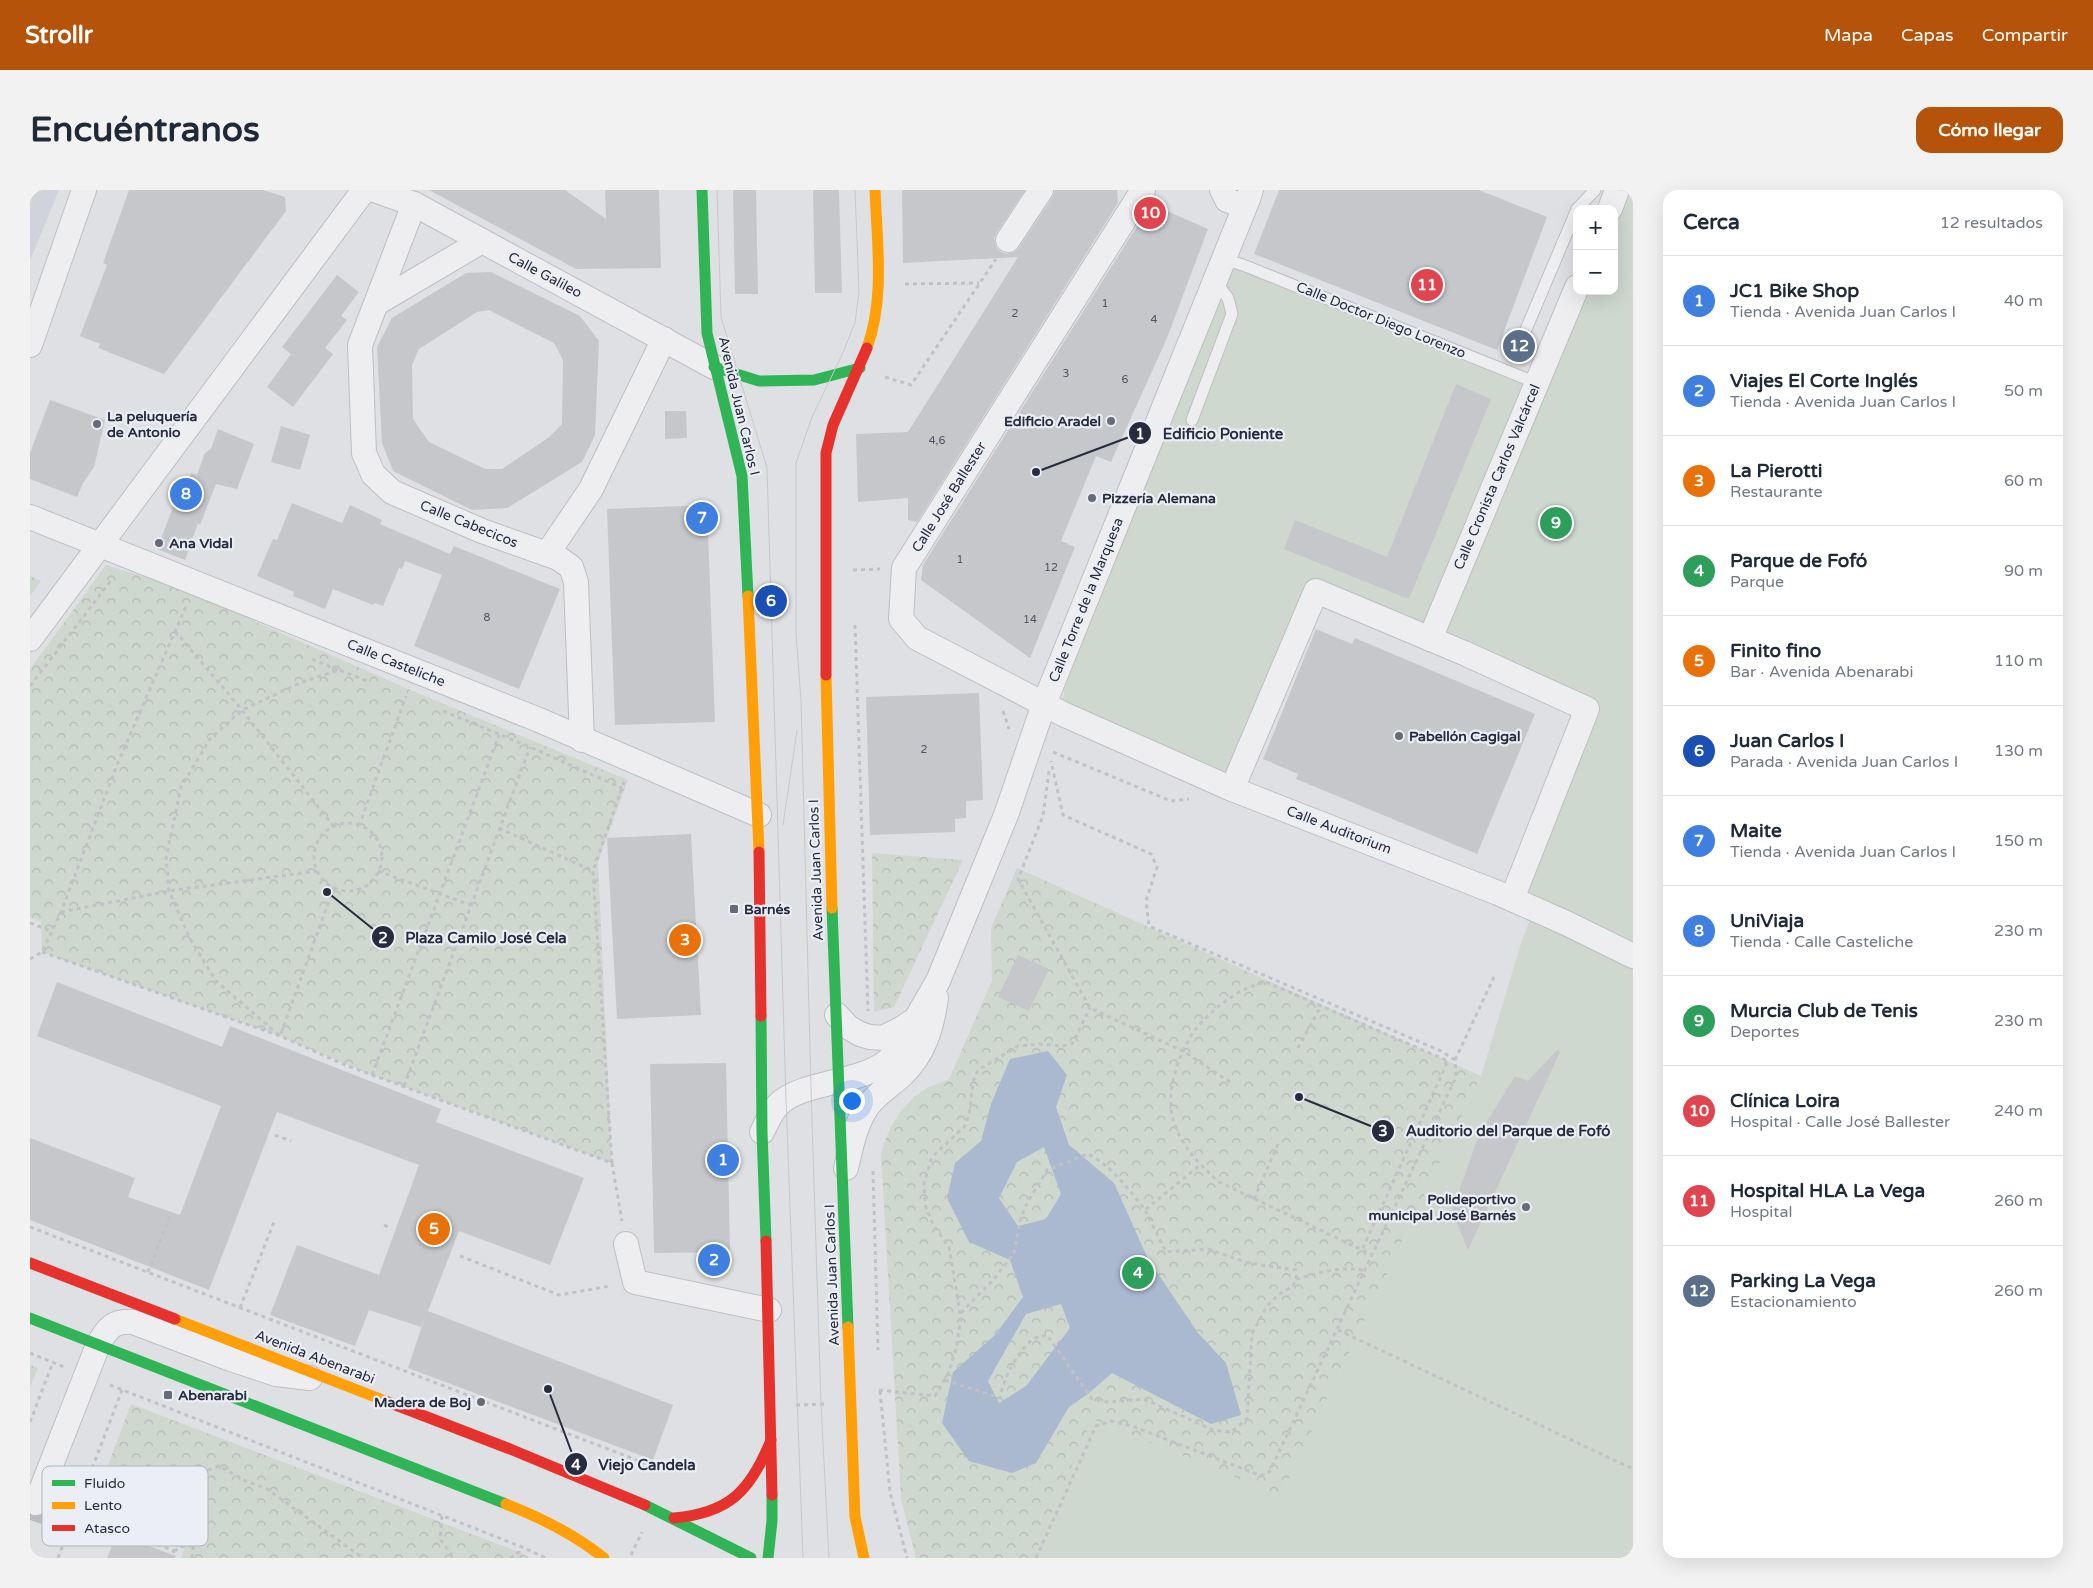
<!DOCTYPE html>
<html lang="es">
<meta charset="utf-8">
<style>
:root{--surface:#fff;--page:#f2f2f3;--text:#1f2937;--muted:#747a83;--line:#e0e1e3;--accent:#b45309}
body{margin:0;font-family:"Varela Round",sans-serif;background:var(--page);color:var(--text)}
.controls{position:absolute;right:15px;top:15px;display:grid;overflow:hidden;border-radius:10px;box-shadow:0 5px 20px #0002}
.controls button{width:45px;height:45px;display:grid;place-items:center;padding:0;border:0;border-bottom:1px solid var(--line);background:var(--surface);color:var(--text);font:25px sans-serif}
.you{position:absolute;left:821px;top:910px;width:18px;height:18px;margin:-12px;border:4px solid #fff;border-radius:50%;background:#1a73e8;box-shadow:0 0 0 8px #1a73e833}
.badge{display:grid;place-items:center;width:32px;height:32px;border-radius:50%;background:var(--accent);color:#fff;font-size:16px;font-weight:700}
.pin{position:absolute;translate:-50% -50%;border:2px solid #fff;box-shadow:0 1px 5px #0006}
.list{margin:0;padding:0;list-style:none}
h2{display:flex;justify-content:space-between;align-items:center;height:65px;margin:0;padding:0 20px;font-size:21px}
h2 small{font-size:16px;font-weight:400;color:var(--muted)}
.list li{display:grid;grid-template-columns:32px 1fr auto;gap:15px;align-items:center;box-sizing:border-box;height:90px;padding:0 20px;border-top:1px solid var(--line)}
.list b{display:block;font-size:19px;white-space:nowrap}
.list p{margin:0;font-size:16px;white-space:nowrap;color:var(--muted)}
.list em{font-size:16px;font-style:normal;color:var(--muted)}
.map{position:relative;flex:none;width:1603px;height:1368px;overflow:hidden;border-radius:15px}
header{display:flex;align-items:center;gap:30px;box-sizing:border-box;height:70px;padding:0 25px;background:var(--accent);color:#fff}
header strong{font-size:24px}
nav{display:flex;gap:28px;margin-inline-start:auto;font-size:18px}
.intro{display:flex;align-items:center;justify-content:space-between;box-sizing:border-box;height:120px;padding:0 30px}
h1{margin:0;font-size:35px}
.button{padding:12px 22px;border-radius:15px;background:var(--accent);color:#fff;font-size:18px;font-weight:700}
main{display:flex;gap:30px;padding:0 30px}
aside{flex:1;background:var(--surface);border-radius:15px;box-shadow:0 5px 20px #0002}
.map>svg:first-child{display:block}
.built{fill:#d0d3db}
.green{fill:#ced8cf}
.park{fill:url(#park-crowns)}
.water{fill:#abb9d0;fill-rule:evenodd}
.building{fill:#c5c7cb;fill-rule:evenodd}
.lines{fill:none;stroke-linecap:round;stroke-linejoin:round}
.street-tunnel{stroke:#babcc3;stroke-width:24;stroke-dasharray:24 12;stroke-linecap:butt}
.lane-casing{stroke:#bdbec2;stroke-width:13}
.street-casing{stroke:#bdbec2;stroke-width:26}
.path{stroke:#c1c1c7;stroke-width:3;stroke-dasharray:4 4;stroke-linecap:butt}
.lane{stroke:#eeeef1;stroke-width:11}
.street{stroke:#eeeef1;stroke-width:24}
.fast{stroke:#30b455;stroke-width:11}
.slow{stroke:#ff9f0a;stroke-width:11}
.jam{stroke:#e5322d;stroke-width:11}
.tram{stroke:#c7c8cc;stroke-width:1}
.poi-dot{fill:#676a77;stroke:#ebeef5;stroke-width:2}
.labels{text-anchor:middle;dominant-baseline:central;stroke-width:4.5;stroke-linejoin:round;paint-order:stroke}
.number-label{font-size:11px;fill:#505462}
.street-label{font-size:14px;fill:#262b3d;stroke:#ebeef5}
.poi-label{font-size:14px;font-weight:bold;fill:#262b3d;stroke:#ebeef5;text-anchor:start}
.key{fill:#ebeef5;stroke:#b0b4be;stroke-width:1}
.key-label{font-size:14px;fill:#262b3d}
.leader{fill:none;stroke:#262b3d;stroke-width:2}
.callout-dot{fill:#262b3d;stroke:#ebeef5;stroke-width:2}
.mark-label{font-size:15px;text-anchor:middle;font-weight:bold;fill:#fff}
.callout-label{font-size:15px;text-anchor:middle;font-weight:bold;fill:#262b3d;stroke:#ebeef5;stroke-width:4.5;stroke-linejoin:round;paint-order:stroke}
</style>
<header>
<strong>Strollr</strong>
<nav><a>Mapa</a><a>Capas</a><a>Compartir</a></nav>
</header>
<div class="intro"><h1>Encuéntranos</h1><a class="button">Cómo llegar</a></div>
<main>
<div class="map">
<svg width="1603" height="1368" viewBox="0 0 1603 1368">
<defs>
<pattern id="park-crowns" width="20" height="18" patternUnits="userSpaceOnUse" patternTransform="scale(1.25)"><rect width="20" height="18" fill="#ced8cf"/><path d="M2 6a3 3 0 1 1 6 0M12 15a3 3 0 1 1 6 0" fill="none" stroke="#b1bab3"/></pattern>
</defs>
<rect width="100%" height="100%" fill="#dfe0e4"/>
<path class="built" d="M0,0h29l-29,71z"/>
<path class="green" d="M1587,0h16v1368h-600l59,-139 189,77 200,-420 41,-136 8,-20 15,9 -23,-25 65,-195 -271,-118 -84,198 -176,-78 8,-17 -6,-24 166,-411 313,124 40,-92h37v-82z"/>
<g class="park">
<path d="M76,375l71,22 238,105 213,88 -30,82 14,301 -240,-88 -92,-39 -238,-84 -1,-30 -11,-5v-248z"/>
<path d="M0,386l11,5 -11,15z"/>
<path d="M842,663l91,7 -69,147 -20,5z"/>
<path d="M987,678l464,208 -200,420 -189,-77 -59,139h-117l-15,-59 -20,-345c7,-26 20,-49 43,-64 7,-5 17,-7 25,-11l43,-98 -1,-53z"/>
<path d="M0,1175l8,3 -8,20z"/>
<path d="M101,1214l388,148 11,6h-349l3,-9 -95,-34z"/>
</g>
<path class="water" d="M1018,861l19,24 -11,32 13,38 45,38 34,76 50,74 28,30 15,52 -30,9 -99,-51 -23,20 -20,14 -33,56 -24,10 -43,-12 -27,-38 11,-51 42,-37 28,-38 -13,-37 -41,-18 -22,-44 8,-35 26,-22 10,-37 19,-45zM1014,957l17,47 -15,25 -28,7 -19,-28 18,-36zM1031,1114l9,24 -44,58 -27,17 -11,-22 38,-67z"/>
<g class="building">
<path d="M99,0h134l22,7 1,14 -122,163 -66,-26 2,-4 -20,-8 27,-71 -4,-2z"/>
<path d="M399,0h136l41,29 -1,-29h54l2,78 -85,1z"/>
<path d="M703,0h23l2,104h-23z"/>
<path d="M783,0h26l3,103h-27z"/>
<path d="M872,0h123l-28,42 -3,7 2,8 5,5 6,2 7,-2 5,-4 33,-50 3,-8h62l1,13 -201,319 -9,-2v-22l-50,4 -2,-68 52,-2 110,-175 -115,6z"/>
<path d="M1249,0h200l68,27 -50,133 -243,-96z"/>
<path d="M1121,14l57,25 -41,109 -56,124 -15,-6 -35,85 14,6 -45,111 -109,-78 2,-15z"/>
<path d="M461,82l89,44 19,25 -4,94 -13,27 -75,46 -35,2 -79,-39 -11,-28 -5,-96 15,-29 74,-45zM459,120l65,33 9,17 -1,64 -14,14 -46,31h-17l-56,-27 -16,-23 -1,-54 7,-16 58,-37z"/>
<path d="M307,85l22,17 -18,24 6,4 -22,28 8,6 -40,53 -26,-20 24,-33 -9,-7z"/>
<path d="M1426,194l35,15 -82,200 -125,-50 11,-29 92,37z"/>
<path d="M20,210l55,20 -11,47 -11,16 -6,14 -47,-18v-26z"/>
<path d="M635,221h21l1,27 -22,1z"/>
<path d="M251,236l29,9 -10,35 -29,-8z"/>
<path d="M188,239l36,15 -17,45 -21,-5 -16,41 -2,-2 -13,37 -28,-11 21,-55 7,-2 6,-19 6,2 8,-22 6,-4z"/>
<path d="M262,313l50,20 8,-18 32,15 -2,4 70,30 4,-8 106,43 -41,100 -105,-43 28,-71 -37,-14 -3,8 -3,-1 -16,38 -9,-3 -1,2 -40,-16 -8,20 -32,-13 1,-4 -37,-16 16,-37 4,1z"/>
<path d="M677,315l8,217 -100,3 -8,-216z"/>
<path d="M1286,439l36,15 3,-6 180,76 -58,140 -181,-75 2,-5 -35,-15z"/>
<path d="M949,503l4,107 -17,1v17l-11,1v13l-85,3 -4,-138z"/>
<path d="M661,644l10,181 -84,4 -10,-181z"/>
<path d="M988,765l31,14 -20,42 -31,-14z"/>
<path d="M27,792l165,65 8,-21 211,83 -5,13 148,56 -34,87 -91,-34 -31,80 245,94 -20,55 -245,-92 17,-51 -4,10 -52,-17 -14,36 -85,-31 27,-70 82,30 40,-110 -142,-53 -68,178 -179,-70v-82l105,40 -7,19 52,18 41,-109 -184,-70z"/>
<path d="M1527,860l3,2 -92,198 -16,-39 24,-68 12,-23 27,-44 13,5z"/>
<path d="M696,873l4,189 -76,1 -4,-189z"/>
<path d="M87,1344l59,22 -1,2h-68z"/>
</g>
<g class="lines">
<path class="street-tunnel" d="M0,1330l6,-17"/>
<defs>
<g id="lane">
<path d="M1547,19l18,-19"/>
<path d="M1194,69l19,6 294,118"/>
<path d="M1489,156l58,-137"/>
<path d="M1162,230l40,-106 -4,-16 -13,-17"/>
</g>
<g id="street">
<path d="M344,0l40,14 300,163"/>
<path d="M1113,0l-239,378 -3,51 16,19 146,76 169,75 266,104 68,30 67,33"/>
<path d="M1192,0l5,10 11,4 10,-5 3,-9"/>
<path d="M384,14l-54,141 4,108 9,21 19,18 90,39 76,27 13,9 5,15 6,158"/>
<path d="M1580,19l7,-19"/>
<path d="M978,50l33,-50"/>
<path d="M347,113l105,-62"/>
<path d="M0,155l54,-155"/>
<path d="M0,327l509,203 220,95"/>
<path d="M517,364l44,-65 73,-150"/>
<path d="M0,449l334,-449"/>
<path d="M1400,449l147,-352"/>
<path d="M1202,599l84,-198 148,62 123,56 -75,190"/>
<path d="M807,825l11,12 12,7 10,3 13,1 18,-9 15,-10 22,-38 68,-166 38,-111 204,-505"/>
<path d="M732,942c5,-9 8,-19 16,-27 22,-23 78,-21 107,-42 13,-9 21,-26 29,-40"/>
<path d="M816,978c5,-21 9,-43 21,-61 9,-13 23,-21 34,-31 23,-21 31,-49 35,-78"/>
<path d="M596,1054l9,38 134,28"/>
<path d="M6,1313l62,-158c9,-17 16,-25 35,-23l98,37 45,15 34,4"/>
</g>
</defs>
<use href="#lane" class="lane-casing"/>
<use href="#street" class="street-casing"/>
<g class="path">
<path d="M875,94l74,-1"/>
<path d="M855,187l26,8 85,-126"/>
<path d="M823,380l27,-1"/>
<path d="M825,435l13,386"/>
<path d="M145,441l67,79 92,117"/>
<path d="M282,469l26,11"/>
<path d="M0,496l83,-108"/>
<path d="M413,521l87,36 92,41"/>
<path d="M973,521l6,18"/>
<path d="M1023,562l118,49 18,-2"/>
<path d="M1019,581l-6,45 -25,63 72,129 93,43c-26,59 -9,91 36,131l154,73"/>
<circle cx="318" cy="667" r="34"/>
<path d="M329,636l47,-130"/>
<path d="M469,638l94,43"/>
<path d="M348,681l92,34"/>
<path d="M304,697l-54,149 -64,-55 -26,-42 -21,-48 -3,-33 15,-71 29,-48 32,-29 58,-27 39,-13 31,12"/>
<path d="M31,722l108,-21 148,-20"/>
<path d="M0,733l21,8"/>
<path d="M12,762l238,84 65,29 267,98 -19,-292 31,-89"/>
<path d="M0,769l12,-7 19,-40 56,-147 69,-159"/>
<path d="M1268,858l23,-42"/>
<path d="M1425,870l39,-83"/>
<path d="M342,885l127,-340"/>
<path d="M1200,892l-47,-31c4,-7 7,-15 12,-21 17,-21 45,-43 71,-48l182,79 -86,189"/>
<path d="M374,896l126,-339"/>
<path d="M245,945l16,6"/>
<path d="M582,973l10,58"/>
<path d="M843,981l5,179"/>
<path d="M1224,1009l24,-55"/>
<path d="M354,1035l7,3"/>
<path d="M0,1037l617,237 -5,10"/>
<path d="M430,1066l99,39 51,-9"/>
<path d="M118,1082l23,-59"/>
<path d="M1266,1089c23,-6 46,-14 70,-8"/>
<path d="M210,1118l34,-86"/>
<path d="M931,1123l33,-34 20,-26 6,-32 7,-18 20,-33 41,-16c24,12 41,36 57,56l55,-45"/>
<path d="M1308,1140l295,139"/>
<path d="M0,1163l34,14"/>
<path d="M915,1190l55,18c4,-21 16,-44 32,-58 3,-3 10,-4 15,-5l45,64 16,3 36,-3 69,31 18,2 16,-13 5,-85 15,-28 11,-11 15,-9 3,-7v-9l-48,-7 -40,-14 -42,3 -21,-42"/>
<path d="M80,1195l412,162 24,11"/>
<path d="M849,1200l56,6 14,-24 7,-23 5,-30 -12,-72 -16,-23 -8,-19 -1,-22 8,-26 32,-30 5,-12 4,-33 5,-12 40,-24 21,-2 22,2 11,-2 18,-36"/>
<path d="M850,1201l10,101 17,66"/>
<path d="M766,1215l28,-1"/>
<path d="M0,1232l23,-60"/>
<path d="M45,1323l99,38 -3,7"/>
<path d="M412,1326l-2,23 14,19"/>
<path d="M144,1361l20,-11"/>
<path d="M601,1365l11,-23"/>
<path d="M28,1368l64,-168"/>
<path d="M162,1368l2,-18 -6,-33 12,-34 19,-7 27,15 21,8 96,69"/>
<path d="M480,1368l9,-6 3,-5"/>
<path d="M1006,1368l60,-132 15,-5 21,5 127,49h7l4,-4 186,-394 -1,-17 -14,-9 -292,-125 -3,-25 11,-34 -6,-13 -88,-39 -12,-54"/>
</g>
<use href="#lane" class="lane"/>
<use href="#street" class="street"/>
<g class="fast">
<path d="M672,0l5,143 35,143 6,120"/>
<path d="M684,177l45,14 55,-1 46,-12"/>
<path d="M802,718l16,419"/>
<path d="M731,826l1,116 4,109"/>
<path d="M0,1128l476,186"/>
<path d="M615,1315l106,53"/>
<path d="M738,1368l4,-37v-26"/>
</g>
<g class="slow">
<path d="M837,158c18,-50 10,-105 8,-158"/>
<path d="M718,406l11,256"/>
<path d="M796,485l6,233"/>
<path d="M145,1129l213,83"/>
<path d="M818,1137l7,190 9,41"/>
<path d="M476,1314c36,14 68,30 98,54"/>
</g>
<g class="jam">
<path d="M796,485v-222l7,-28 34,-77"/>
<path d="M729,662l2,164"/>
<path d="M736,1051l6,254"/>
<path d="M0,1073l145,56"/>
<path d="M358,1212l122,47 135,56"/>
<path d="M644,1328c56,-5 77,-28 97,-78"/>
</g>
<g class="tram">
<path d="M687,0l4,127 46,151 19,631 17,459"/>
<path d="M753,635l14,-94"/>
<path d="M799,1368l-8,-154 -10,-316 -10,-388 -5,-67v-170l16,-46 29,-60 14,-34 4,-31 -4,-102"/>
</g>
</g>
<g class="poi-dot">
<circle cx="1081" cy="231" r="5"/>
<circle cx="67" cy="234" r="5"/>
<circle cx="1062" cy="308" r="5"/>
<circle cx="129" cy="353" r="5"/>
<circle cx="1369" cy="546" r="5"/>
<rect x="699" y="714" width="10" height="10" rx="2.5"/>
<circle cx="1496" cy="1017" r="5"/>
<rect x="133" y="1200" width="10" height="10" rx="2.5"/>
<circle cx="451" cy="1212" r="5"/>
</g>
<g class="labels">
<g class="number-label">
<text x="1075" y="113">1</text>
<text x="985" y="123">2</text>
<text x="1124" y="129">4</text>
<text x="1036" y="183">3</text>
<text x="1095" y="189">6</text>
<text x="907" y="250">4,6</text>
<text x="930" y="369">1</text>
<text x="1021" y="377">12</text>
<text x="457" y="427">8</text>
<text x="1000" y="429">14</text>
<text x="894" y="559">2</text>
</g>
<g class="street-label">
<text transform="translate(515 85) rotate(28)">Calle Galileo</text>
<text transform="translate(1351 130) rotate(22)">Calle Doctor Diego Lorenzo</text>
<text transform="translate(709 216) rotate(77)">Avenida Juan Carlos I</text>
<text transform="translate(1467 287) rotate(-67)">Calle Cronista Carlos Valcárcel</text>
<text transform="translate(919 307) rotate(-58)">Calle José Ballester</text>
<text transform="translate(439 334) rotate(22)">Calle Cabecicos</text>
<text transform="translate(1056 410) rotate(-68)">Calle Torre de la Marquesa</text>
<text transform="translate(366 473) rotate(22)">Calle Casteliche</text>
<text transform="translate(1309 640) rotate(21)">Calle Auditorium</text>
<text transform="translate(786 680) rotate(-92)">Avenida Juan Carlos I</text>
<text transform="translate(802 1085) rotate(-92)">Avenida Juan Carlos I</text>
<text transform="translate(285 1167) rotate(21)">Avenida Abenarabi</text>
</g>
<g class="poi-label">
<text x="77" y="226">La peluquería<tspan x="77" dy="16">de Antonio</tspan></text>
<text x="1071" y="231" text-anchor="end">Edificio Aradel</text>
<text x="1072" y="308">Pizzería Alemana</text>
<text x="139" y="353">Ana Vidal</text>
<text x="1379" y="546">Pabellón Cagigal</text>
<text x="714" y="719">Barnés</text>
<text x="1486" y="1009" text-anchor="end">Polideportivo<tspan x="1486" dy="16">municipal José Barnés</tspan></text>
<text x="148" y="1205">Abenarabi</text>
<text x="441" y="1212" text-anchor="end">Madera de Boj</text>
</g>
</g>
<rect x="12" y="1276" width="166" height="80" rx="8" class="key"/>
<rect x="22" y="1290" width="23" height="6" fill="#30b455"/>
<rect x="22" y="1312" width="23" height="7" fill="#ff9f0a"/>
<rect x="22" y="1335" width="23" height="6" fill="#e5322d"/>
<g class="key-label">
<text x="54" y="1298">Fluido</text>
<text x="54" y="1320">Lento</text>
<text x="54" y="1343">Atasco</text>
</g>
<path class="leader" d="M1006 282L1110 243M297 702L353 747M1269 907L1353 941M518 1199L546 1274"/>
<g class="callout-dot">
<circle cx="1006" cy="282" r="5"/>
<circle cx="297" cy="702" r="5"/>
<circle cx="1269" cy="907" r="5"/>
<circle cx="518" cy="1199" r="5"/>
<circle cx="1110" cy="243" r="12"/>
<circle cx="353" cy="747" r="12"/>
<circle cx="1353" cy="941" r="12"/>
<circle cx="546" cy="1274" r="12"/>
</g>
<g class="mark-label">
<text x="1110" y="249">1</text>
<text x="353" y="753">2</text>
<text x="1353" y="946">3</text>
<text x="546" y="1280">4</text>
</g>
<g class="callout-label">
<text x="1193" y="249">Edificio Poniente</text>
<text x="456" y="753">Plaza Camilo José Cela</text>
<text x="1478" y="946">Auditorio del Parque de Fofó</text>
<text x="617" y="1280">Viejo Candela</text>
</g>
</svg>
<div class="controls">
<button>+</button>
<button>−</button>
</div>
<div class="you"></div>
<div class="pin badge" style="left:693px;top:970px;background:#3f7fe0">1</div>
<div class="pin badge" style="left:684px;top:1070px;background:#3f7fe0">2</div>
<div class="pin badge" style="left:655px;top:750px;background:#e8710a">3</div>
<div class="pin badge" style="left:1108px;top:1083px;background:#2e9e5b">4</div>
<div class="pin badge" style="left:404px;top:1039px;background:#e8710a">5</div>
<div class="pin badge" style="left:741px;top:411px;background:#1a4fb4">6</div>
<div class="pin badge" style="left:672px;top:328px;background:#3f7fe0">7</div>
<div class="pin badge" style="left:156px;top:304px;background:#3f7fe0">8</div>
<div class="pin badge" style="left:1526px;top:333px;background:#2e9e5b">9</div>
<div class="pin badge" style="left:1120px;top:23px;background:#e0444e">10</div>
<div class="pin badge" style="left:1397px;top:95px;background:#e0444e">11</div>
<div class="pin badge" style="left:1489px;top:156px;background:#5c6f8a">12</div>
</div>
<aside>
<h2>Cerca<small>12 resultados</small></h2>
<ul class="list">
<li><span class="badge" style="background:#3f7fe0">1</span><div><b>JC1 Bike Shop</b><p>Tienda · Avenida Juan Carlos I</p></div><em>40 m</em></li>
<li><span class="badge" style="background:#3f7fe0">2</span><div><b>Viajes El Corte Inglés</b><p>Tienda · Avenida Juan Carlos I</p></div><em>50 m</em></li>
<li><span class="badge" style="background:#e8710a">3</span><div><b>La Pierotti</b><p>Restaurante</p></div><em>60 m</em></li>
<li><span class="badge" style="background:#2e9e5b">4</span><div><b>Parque de Fofó</b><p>Parque</p></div><em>90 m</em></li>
<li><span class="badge" style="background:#e8710a">5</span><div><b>Finito fino</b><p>Bar · Avenida Abenarabi</p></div><em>110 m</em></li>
<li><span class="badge" style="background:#1a4fb4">6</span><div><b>Juan Carlos I</b><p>Parada · Avenida Juan Carlos I</p></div><em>130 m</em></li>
<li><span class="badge" style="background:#3f7fe0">7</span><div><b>Maite</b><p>Tienda · Avenida Juan Carlos I</p></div><em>150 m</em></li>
<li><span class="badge" style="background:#3f7fe0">8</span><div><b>UniViaja</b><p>Tienda · Calle Casteliche</p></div><em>230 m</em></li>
<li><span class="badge" style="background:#2e9e5b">9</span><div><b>Murcia Club de Tenis</b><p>Deportes</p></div><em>230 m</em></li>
<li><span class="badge" style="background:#e0444e">10</span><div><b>Clínica Loira</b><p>Hospital · Calle José Ballester</p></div><em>240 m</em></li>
<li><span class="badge" style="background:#e0444e">11</span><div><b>Hospital HLA La Vega</b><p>Hospital</p></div><em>260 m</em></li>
<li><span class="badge" style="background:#5c6f8a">12</span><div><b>Parking La Vega</b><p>Estacionamiento</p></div><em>260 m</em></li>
</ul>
</aside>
</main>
